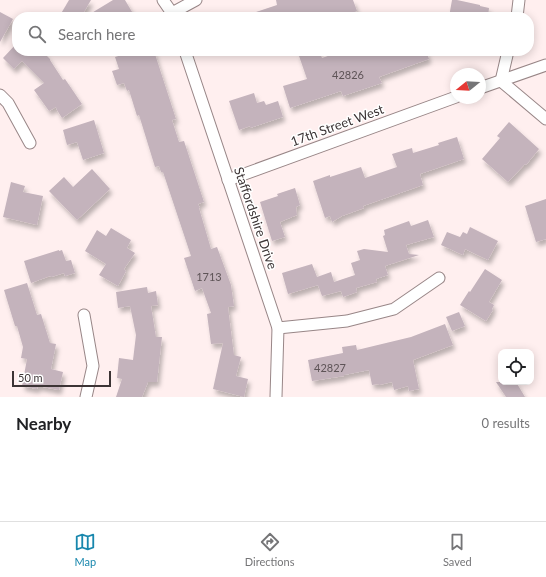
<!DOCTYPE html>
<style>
:root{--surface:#fff;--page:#f6f6f6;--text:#202124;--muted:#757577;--line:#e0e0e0;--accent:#1887ad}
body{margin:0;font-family:Lato,sans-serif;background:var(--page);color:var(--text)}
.controls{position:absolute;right:12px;bottom:12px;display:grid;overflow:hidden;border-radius:8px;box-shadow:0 2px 10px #0003}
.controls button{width:36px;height:36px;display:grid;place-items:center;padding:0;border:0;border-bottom:1px solid var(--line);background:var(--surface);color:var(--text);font:20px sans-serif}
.compass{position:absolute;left:450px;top:68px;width:36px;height:36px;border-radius:50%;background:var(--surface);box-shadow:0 2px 10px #0003;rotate:252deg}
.scale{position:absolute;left:12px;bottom:10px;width:99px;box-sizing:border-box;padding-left:4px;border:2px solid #3c3435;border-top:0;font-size:11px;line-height:14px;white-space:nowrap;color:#3c3435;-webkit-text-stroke:3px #fff;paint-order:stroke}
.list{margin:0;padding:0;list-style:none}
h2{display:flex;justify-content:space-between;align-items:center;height:52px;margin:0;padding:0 16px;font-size:17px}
h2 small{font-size:13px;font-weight:400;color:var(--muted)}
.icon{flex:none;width:22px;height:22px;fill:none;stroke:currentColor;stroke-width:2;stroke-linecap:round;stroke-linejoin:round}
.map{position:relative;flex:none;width:546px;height:397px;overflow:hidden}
.search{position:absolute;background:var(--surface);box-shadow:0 2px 10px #0003;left:12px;right:12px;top:12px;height:44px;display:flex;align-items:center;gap:10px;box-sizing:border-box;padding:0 14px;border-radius:16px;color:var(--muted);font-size:15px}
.sheet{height:124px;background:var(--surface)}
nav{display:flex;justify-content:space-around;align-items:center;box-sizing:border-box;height:56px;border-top:1px solid var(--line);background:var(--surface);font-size:11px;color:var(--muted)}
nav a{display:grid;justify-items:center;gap:2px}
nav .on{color:var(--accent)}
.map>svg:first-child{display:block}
.building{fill:#c4b3bc;filter:url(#shadow)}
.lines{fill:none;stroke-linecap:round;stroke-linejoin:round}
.minor-casing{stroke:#988687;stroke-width:13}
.minor{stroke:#fff;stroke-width:11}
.labels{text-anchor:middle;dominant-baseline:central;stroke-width:3;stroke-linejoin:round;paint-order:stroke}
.number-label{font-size:11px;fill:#5e5457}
.street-label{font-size:13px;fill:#3c3435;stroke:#fff}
</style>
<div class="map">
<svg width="546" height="397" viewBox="0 0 546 397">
<defs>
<filter id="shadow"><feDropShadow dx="2.5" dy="4.5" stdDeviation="2" flood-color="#0004"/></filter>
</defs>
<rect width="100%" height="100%" fill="#ffefef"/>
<g class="building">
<path d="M69,0h22l-10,17h-22z"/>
<path d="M113,0h12l10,17h-50z"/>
<path d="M276,0h77l4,11 -8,3 1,3h-103v-2l30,-10z"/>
<path d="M452,0h5l23,5v1l9,2 -1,9h-39z"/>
<path d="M0,12l13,7 -13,23z"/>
<path d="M17,43v8h25l8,8v1l13,20 2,-1 17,25 -20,14 -5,-8 -1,-3 -7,4 -15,-21 10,-7 -22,-22 -8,8 -11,-11z"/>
<path d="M135,51h19l22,68 -4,1 7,22 5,-1 20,61 -6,2 2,4h-1l12,41 6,-2 14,38 3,21 -6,1 6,48 7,2 -5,19 12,3 -4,18 -31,-8 10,-46 -12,1 -4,-30 4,-1 -9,-25 -7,3 -11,-33 7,-2 -28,-84h-2l-2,-6 -4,1 -16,-52 -2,1 -8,-26 -2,1 -3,-8 -7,2 -5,-14 7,-2 -4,-12z"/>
<path d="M304,51h15l3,7 20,-7h7l1,3 10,-3h66l3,8 -50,18 3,6 -39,13 -2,-5 -51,17 -7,-22 24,-7 -9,-26z"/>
<path d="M254,93l3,10 7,-2 2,4 12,-4 5,16 -33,11v-2l-11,4 -10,-29z"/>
<path d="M94,120l10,33 -21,7 -6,-18 -10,3 -4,-15z"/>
<path d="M509,122l30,27 -13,16 -1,-1 -17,18 -26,-23 18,-21 -3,-2z"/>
<path d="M457,137l7,22 -44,15 3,11 -60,21 1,2 -22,8 -10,6 -2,-6 -5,2 -12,-37 17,-6v2l31,-10 4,11 32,-11 -5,-13 20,-6 1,5 26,-8 -1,-2z"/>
<path d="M92,169l18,20 -33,31 -28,-29 15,-14 9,10z"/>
<path d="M11,182l14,4 -2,6 20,4 -6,29 -34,-8z"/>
<path d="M295,188l5,17 -4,2 1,8 -17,7 5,15 -13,4 -12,-39 18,-6 -1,-2z"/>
<path d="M546,199v40l-10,3 -11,-36z"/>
<path d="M428,220l6,17 -28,8 3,9 10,1 -34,11 3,9 -12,4 1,3 -21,6 1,4 -14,5 -2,-6 -19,5 -4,-11 -30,9 -6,-21 30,-9 5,13 14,-5 3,10 21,-7 -4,-12 9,-3 -3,-9 7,-2 24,3 -5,-16 2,-1 -1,-5 25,-9 2,5z"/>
<path d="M470,227l28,14 -10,19 -23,-11 -2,6 -22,-10 6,-13 13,5 3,-5 4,2z"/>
<path d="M111,228l20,12 -4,8 8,5 -11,16 2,2 -8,15 -19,-11 7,-11 -21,-13 12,-21 9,6z"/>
<path d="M59,250v1l3,-1 4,11 5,-1 4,13 -10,3 -1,-3 -13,4 -1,-1 -19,7 -7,-22z"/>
<path d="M485,269l17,11 -13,22 5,3 -2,4 1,1 -7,11 -26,-16 9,-14 1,1z"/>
<path d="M27,283l10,32 4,-1 9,29 6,1 -5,25 12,3 -4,18 -21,-4 -1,3 -15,-3 5,-27 -6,-1 2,-11 -6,-21h-2l-11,-36z"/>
<path d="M147,287l1,6 8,-2 2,14 -7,1 5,31h6l-5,45h-9l-6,15h-26l6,-18 -5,-1 2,-20 14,2 3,-25 -6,-29 -12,2 -2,-16z"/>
<path d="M459,312l6,14 -13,5 -6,-14z"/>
<path d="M445,324l8,21 -40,15 6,29 -10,2 -1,-5 -14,4 -2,-8 -13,3 -1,-1 -6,1 -3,-15 -25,5v1l-32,5 -4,-21 35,-7 -1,-6 14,-2 1,5 54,-13z"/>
<path d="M496,382h20l9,15h-19z"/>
</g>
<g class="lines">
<defs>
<g id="minor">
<path d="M163,0l9,13 1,4"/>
<path d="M172,13l24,-13"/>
<path d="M517,17l2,-17"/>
<path d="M185,51l93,277 -2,69"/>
<path d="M508,51l-7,30 45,38"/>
<path d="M480,88l66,-23"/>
<path d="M0,95l8,8 22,40"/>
<path d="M228,180l228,-83"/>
<path d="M84,315l9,51 -7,31"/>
<path d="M278,328l69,-7 47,-12 45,-31"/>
</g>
</defs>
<use href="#minor" class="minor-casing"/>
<use href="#minor" class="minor"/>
</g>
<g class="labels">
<g class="number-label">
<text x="348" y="74">42826</text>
<text x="209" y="276">1713</text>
<text x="330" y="367">42827</text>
</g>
<g class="street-label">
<text transform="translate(337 125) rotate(-20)">17th Street West</text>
<text transform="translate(256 218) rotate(71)">Staffordshire Drive</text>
</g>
</g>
</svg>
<div class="controls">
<button><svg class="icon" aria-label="locate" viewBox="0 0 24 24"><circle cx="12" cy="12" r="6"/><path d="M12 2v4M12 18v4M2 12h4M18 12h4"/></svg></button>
</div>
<svg class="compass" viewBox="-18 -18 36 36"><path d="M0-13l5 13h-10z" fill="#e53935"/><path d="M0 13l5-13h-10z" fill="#757577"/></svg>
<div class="scale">50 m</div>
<div class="search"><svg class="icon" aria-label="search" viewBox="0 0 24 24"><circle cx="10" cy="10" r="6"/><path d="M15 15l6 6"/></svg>Search here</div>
</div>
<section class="sheet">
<h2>Nearby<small>0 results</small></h2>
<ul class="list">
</ul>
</section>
<nav>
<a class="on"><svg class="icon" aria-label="map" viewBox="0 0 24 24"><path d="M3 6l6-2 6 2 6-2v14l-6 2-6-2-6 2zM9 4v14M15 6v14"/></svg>Map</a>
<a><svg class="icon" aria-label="directions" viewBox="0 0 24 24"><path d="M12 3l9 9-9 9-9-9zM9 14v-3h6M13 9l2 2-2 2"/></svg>Directions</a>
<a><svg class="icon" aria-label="saved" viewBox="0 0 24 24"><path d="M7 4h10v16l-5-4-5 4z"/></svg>Saved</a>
</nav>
